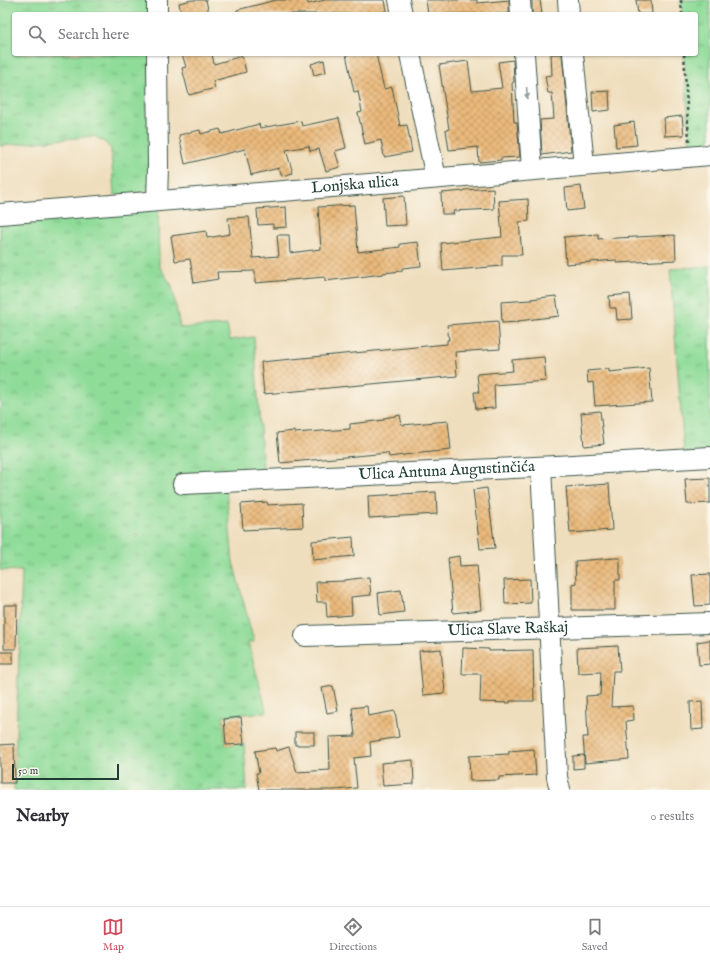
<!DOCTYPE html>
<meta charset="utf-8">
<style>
:root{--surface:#fff;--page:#f7f7f7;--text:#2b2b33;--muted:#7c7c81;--line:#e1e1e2;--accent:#d1495b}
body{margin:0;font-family:"IM FELL English",serif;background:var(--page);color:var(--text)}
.scale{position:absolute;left:12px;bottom:10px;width:107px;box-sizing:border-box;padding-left:4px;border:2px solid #1f3d34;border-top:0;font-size:11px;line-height:14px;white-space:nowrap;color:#1f3d34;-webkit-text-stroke:3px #fbf7ec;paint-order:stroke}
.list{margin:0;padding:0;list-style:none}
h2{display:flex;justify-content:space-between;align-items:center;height:52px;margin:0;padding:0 16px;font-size:17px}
h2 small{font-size:13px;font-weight:400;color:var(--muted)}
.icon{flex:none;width:22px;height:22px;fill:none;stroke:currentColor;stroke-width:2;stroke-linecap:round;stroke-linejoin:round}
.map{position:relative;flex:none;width:710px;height:790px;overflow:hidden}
.search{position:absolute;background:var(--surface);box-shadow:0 1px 3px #0004;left:12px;right:12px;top:12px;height:44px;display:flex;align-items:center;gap:10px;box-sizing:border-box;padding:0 14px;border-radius:4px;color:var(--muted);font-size:15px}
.sheet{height:116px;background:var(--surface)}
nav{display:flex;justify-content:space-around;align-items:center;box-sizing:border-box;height:56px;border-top:1px solid var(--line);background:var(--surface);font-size:11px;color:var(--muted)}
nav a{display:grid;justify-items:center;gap:2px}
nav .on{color:var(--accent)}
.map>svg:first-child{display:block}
.grass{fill:url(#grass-tufts);stroke:#578c66}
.building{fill:url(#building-cross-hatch)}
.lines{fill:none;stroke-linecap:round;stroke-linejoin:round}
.minor-casing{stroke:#3e5549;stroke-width:22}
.path{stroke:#3e5549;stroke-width:2.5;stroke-dasharray:3 3;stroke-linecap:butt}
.minor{stroke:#fff;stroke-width:20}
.oneway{fill:#8f9e9a}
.labels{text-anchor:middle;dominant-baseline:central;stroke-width:4;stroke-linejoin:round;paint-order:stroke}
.street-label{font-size:16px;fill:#1f3d34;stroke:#fbf7ec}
</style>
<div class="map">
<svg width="710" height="790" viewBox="0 0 710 790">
<defs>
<pattern id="grass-tufts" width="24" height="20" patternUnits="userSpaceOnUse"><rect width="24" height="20" fill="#8fdc99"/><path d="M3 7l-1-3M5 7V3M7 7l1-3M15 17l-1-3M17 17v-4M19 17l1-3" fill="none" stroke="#74b47e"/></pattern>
<pattern id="building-cross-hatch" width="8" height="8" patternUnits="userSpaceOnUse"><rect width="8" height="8" fill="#ebba7c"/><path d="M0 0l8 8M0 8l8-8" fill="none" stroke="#be9866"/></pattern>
</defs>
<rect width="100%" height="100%" fill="#fbf7ec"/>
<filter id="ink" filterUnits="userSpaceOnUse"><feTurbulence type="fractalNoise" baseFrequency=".025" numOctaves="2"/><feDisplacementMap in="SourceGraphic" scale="8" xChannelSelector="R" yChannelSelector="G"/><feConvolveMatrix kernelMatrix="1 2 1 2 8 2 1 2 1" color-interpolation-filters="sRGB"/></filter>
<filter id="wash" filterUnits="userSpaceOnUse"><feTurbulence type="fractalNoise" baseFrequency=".012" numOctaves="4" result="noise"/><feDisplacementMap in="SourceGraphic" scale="16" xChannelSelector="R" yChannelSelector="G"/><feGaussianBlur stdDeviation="0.9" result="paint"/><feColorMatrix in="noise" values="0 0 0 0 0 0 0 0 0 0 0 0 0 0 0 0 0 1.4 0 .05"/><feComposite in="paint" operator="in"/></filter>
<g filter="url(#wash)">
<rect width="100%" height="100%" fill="#efdebd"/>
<g class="grass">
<path d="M0,0h150v14h-136v40h136v133l-4,5 -32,3 -3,-46 -8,-8 -9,-5 -94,10z"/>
<path d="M681,0h29v144l-20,1 -6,-91h12v-40h-14z"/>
<path d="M158,207l1,59 13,20 8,42 47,-3 3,15 24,-3 9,136 -38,6 8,83 21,80h-6l19,70 -44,4 3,29 18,-1 3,46h-233l8,-219 -22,-1v-346z"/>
<path d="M710,266v185l-26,2 -14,-184z"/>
</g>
<g id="blocks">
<g class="building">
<path d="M192,0h14l3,14h-28l-2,-11z"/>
<path d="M276,0h31l1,4 17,-4h60l2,11 -9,2v1h-141v-4z"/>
<path d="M426,0h51v3l32,-3v14h-81z"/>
<path d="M532,0h8l2,14h-10z"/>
<path d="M636,0h15l1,14h-14z"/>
<path d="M182,54h30l2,10 28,-8 4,16 -33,9 2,7 -26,7 -7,-27 4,-1z"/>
<path d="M346,54h30l8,35 8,-2 8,39 7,-1 5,27 -28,5 -3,-17 -16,4 -7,-31 4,-1 -4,-21 -4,1z"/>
<path d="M551,54h11l9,97 -29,4 -2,-35 14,-1 -2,-26h-4l-3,-17 7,-1z"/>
<path d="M324,60l2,12 -12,3 -3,-11z"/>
<path d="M513,60l1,22 -2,1 2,39h3l3,35 -19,1v2l-22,2 -1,-15 -29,3 -3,-20 3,-1 -10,-64 29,-4 4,30 30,-3 -4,-26z"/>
<path d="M609,91l1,19 -17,2 -1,-20z"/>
<path d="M682,116l2,19 -19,1 -1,-18z"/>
<path d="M339,118l7,30 -11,3 5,16 -14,4 -7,-22 -9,2 -1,-5 -23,4 7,23 -11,3 -3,-8 -28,7 -6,-26 -60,15 -6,-29 21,-5 1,4 19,-5 2,5 37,-10 1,4 41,-7 1,5z"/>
<path d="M634,122l3,23 -21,2 -2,-22z"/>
<path d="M581,186l3,23 -17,2 -2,-23z"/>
<path d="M493,188l1,21 -41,2 1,3h-12l-1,-21 23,-2v-1z"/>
<path d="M404,196l2,29 -21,1 -2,-28z"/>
<path d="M528,199l1,22 -10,1 3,33h-20v11l-59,5 -2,-28 61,-6 -3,-36z"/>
<path d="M354,205l4,47 42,-5v-3l18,-2 3,24 -19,2v3l-19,2v1l-58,7v-4l-70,6v-12l-38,1 1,7 -24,4 -4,-24 -15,2 -4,-25 35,-5 1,7 23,-4 -2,-16 21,-1 4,41 26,-2 -2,-21h12l1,18 31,-4 -3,-42z"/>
<path d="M286,207l1,20 -14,1v-4l-15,1 -1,-16z"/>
<path d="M598,234v5l77,-4 1,25 -60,3v-3l-50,4 -2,-27z"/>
<path d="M630,294l2,25 -15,1 -1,-12h-6l-1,-12z"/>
<path d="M556,296l3,20 -41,5 1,1 -17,1 -1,-21 30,-2v-1z"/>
<path d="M498,321l2,28 -45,3 2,24 -193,18 -3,-32 186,-18v-4h2l-2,-15z"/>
<path d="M544,357l2,24 -52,4 1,23 -19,1 -2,-17h5l-2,-18 36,-3 -1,-11z"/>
<path d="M649,368l3,34 -57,4 -2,-24 -5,1 -1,-12 22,-2v3z"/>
<path d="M600,411l4,33 -20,2 -3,-33z"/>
<path d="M400,415l2,10 46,-4 3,29 -39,4 -23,3 -1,-4 -108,10 -3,-30 17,-2v2l56,-4v-5l34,-4v-2z"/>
<path d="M710,478v25l-23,1 -2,-25z"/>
<path d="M609,484l3,46 -42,3 -4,-46z"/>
<path d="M487,488l8,60 -15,1 -7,-59z"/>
<path d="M436,492l1,22 -68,4 -1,-22z"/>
<path d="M267,502l1,3 34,-2 1,24 -60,3 -2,-26z"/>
<path d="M353,537l1,19 -41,4 -1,-19z"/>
<path d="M459,556l1,10 17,-1 4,45 -28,3 -5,-55z"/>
<path d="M615,558h5v22h-5v30h-43v-26l4,-1 -1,-22z"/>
<path d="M710,574v31l-15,1 -3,-31z"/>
<path d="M369,577l2,18 -20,2 1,18 -25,2 -1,-15h-9l-1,-20 29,-1v-1z"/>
<path d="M530,579l1,24 -26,1 -1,-24z"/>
<path d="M401,590l3,22 -24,3 -2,-22z"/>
<path d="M4,605h13l-1,44h-12z"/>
<path d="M710,640v24l-11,1 -2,-23z"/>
<path d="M618,646l2,25h-7l-2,36 22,-1 1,14 -8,1 3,38 -44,4 -2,-26h5l-2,-41 14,-1 1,-23 -23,1 -1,-25z"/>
<path d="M463,648l26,1v2l44,-1 1,51h-24v2l-30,-1 1,-28h-19z"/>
<path d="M441,649l4,44 -22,2 -4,-44z"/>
<rect x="0" y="652" width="13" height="12"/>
<path d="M333,686l5,25 -11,2 -5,-25z"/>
<path d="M702,701l1,28 -12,1 -1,-28z"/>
<path d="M367,706l1,10 27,-5 4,26 -29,5 1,14 -17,2 3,30 -22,2h-76l-3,-17h3l-4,-22 20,-3 1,3 13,-4 8,25 33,-2 -1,-33 26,-1 -3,-28z"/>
<path d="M241,717l3,27 -18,1 -2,-26z"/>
<rect x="295" y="732" width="19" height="13"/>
<path d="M14,744l1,39h-15v-38z"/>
<path d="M534,749l2,26 -37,2v3l-29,1 -1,-25 40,-2v-3z"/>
<path d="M584,755v13l-11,1v-13z"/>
<path d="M413,760l1,24 -31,2 -2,-23z"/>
</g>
</g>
</g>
<g filter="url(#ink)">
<use href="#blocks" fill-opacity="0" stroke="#3e5549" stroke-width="1"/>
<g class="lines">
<defs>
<g id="minor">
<path d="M399,0l3,14"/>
<path d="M520,0l1,14"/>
<path d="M568,0l1,14"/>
<path d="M157,14v-14"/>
<path d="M410,54l26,124"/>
<path d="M524,54l8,116"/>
<path d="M573,54l11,111"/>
<path d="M157,201l1,-34 -1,-113"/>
<path id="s1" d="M0,214l418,-34 292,-25"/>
<path d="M541,467l16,310 3,13"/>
<path id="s2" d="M183,484l373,-18 154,-9"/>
<path id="s3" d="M305,636l405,-13"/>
</g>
</defs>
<use href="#minor" class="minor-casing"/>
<g class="path">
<path d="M681,0l1,14"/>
<path d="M684,54l5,87"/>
</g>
<use href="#minor" class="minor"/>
</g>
<defs><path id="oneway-solid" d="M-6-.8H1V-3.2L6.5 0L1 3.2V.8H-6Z"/></defs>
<use class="oneway" href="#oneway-solid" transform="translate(527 93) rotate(86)"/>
</g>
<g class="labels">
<g class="street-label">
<text stroke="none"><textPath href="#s1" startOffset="356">Lonjska ulica</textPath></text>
<text stroke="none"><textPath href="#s2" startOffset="264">Ulica Antuna Augustinčića</textPath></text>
<text stroke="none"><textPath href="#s3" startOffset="203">Ulica Slave Raškaj</textPath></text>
</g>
</g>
</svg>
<div class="scale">50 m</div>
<div class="search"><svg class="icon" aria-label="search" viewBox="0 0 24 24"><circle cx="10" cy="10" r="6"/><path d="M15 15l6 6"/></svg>Search here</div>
</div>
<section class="sheet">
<h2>Nearby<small>0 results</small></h2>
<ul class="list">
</ul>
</section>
<nav>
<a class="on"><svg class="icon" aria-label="map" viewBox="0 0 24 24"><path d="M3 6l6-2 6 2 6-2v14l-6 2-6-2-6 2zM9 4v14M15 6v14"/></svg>Map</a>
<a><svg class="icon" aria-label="directions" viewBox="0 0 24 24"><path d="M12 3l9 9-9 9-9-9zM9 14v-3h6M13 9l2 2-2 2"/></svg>Directions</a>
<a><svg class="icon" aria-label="saved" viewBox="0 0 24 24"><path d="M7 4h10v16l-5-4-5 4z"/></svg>Saved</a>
</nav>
